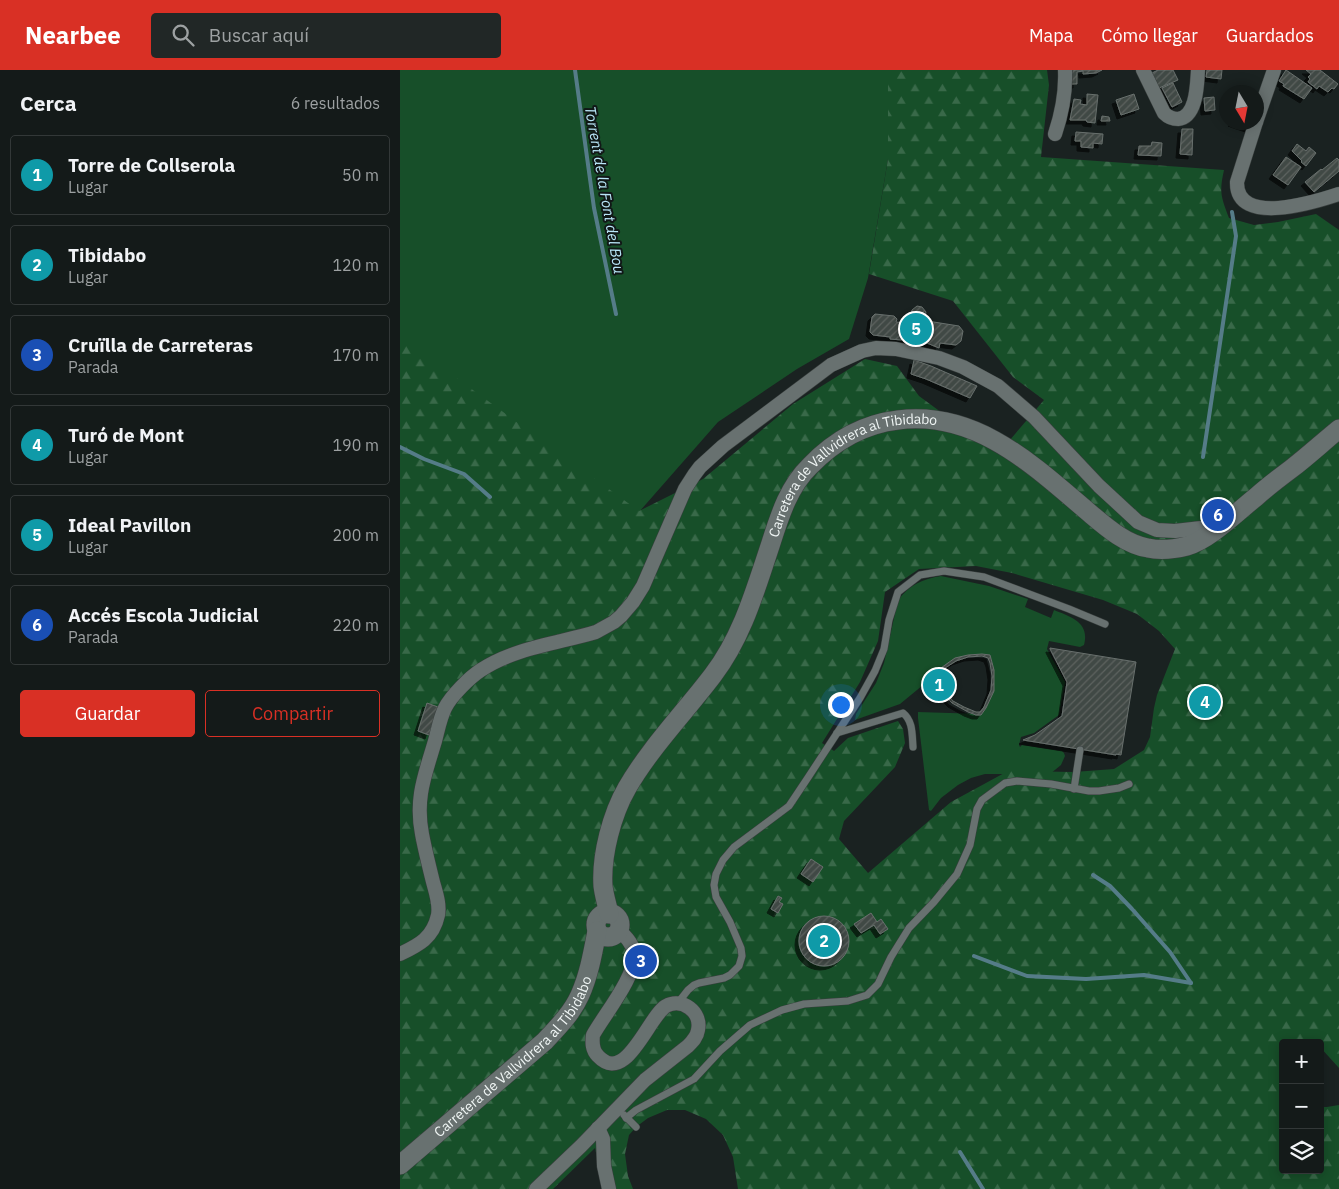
<!DOCTYPE html>
<html lang="es">
<meta charset="utf-8">
<style>
:root{--surface:#141a19;--page:#212726;--text:#f1f3f6;--muted:#9da1a2;--line:#333838;--accent:#d93025}
body{margin:0;font-family:"IBM Plex Sans",sans-serif;background:var(--page);color:var(--text)}
.controls{position:absolute;right:15px;bottom:15px;display:grid;overflow:hidden;border-radius:5px;box-shadow:0 2px 12px #0003}
.controls button{width:45px;height:45px;display:grid;place-items:center;padding:0;border:0;border-bottom:1px solid var(--line);background:var(--surface);color:var(--text);font:25px sans-serif}
.compass{position:absolute;left:819px;top:15px;width:45px;height:45px;border-radius:50%;background:var(--surface);box-shadow:0 2px 12px #0003;rotate:170deg}
.you{position:absolute;left:440px;top:634px;width:18px;height:18px;margin:-12px;border:4px solid #fff;border-radius:50%;background:#1a73e8;box-shadow:0 0 0 8px #1a73e833}
.badge{display:grid;place-items:center;width:32px;height:32px;border-radius:50%;background:var(--accent);color:#fff;font-size:16px;font-weight:700}
.pin{position:absolute;translate:-50% -50%;border:2px solid #fff;box-shadow:0 1px 5px #0006}
.list{margin:0;padding:0;list-style:none}
h2{display:flex;justify-content:space-between;align-items:center;height:65px;margin:0;padding:0 20px;font-size:21px}
h2 small{font-size:16px;font-weight:400;color:var(--muted)}
.list li{display:grid;grid-template-columns:32px 1fr auto;gap:15px;align-items:center;box-sizing:border-box;height:80px;margin:0 10px 10px;padding:0 10px;border:1px solid var(--line);border-radius:5px}
.list b{display:block;font-size:19px;white-space:nowrap}
.list p{margin:0;font-size:16px;white-space:nowrap;color:var(--muted)}
.list em{font-size:16px;font-style:normal;color:var(--muted)}
.actions{display:flex;gap:10px;padding:15px 20px}
.actions a{flex:1;padding:11px 0;border:1px solid var(--accent);border-radius:5px;text-align:center;font-size:18px;color:var(--accent)}
.actions .main{background:var(--accent);color:#fff}
.icon{flex:none;width:28px;height:28px;fill:none;stroke:currentColor;stroke-width:2;stroke-linecap:round;stroke-linejoin:round}
.map{position:relative;flex:none;width:939px;height:1119px;overflow:hidden}
header{display:flex;align-items:center;gap:30px;box-sizing:border-box;height:70px;padding:0 25px;background:var(--accent);color:#fff}
header strong{font-size:24px}
nav{display:flex;gap:28px;margin-inline-start:auto;font-size:18px}
.search{width:350px;height:45px;background:var(--page);display:flex;align-items:center;gap:12px;box-sizing:border-box;padding:0 18px;border-radius:5px;color:var(--muted);font-size:19px}
main{display:flex}
aside{flex:1;background:var(--surface)}
.map>svg:first-child{display:block}
.grass{fill:#174f29}
.forest{fill:url(#forest-firs);fill-rule:evenodd}
.lines{fill:none;stroke-linecap:round;stroke-linejoin:round}
.stream{stroke:#557c88;stroke-width:4}
.building{fill:url(#building-hatch);stroke:#68706d;fill-rule:evenodd;filter:url(#shadow)}
.lane-casing{stroke:#393f3e;stroke-width:8}
.street-casing{stroke:#393f3e;stroke-width:15}
.secondary-casing{stroke:#393f3e;stroke-width:20}
.lane{stroke:#687170;stroke-width:7}
.street{stroke:#687170;stroke-width:14}
.secondary{stroke:#687170;stroke-width:19}
.labels{text-anchor:middle;dominant-baseline:central;stroke-width:4;stroke-linejoin:round;paint-order:stroke}
.street-label{font-size:14px;fill:#f0f6f5;stroke:#111817}
.water-label{font-size:15px;font-style:italic;fill:#b8e5f7;stroke:#111817}
</style>
<header>
<strong>Nearbee</strong>
<div class="search"><svg class="icon" aria-label="search" viewBox="0 0 24 24"><circle cx="10" cy="10" r="6"/><path d="M15 15l6 6"/></svg>Buscar aquí</div>
<nav><a>Mapa</a><a>Cómo llegar</a><a>Guardados</a></nav>
</header>
<main>
<aside>
<h2>Cerca<small>6 resultados</small></h2>
<ul class="list">
<li><span class="badge" style="background:#0f9aa8">1</span><div><b>Torre de Collserola</b><p>Lugar</p></div><em>50 m</em></li>
<li><span class="badge" style="background:#0f9aa8">2</span><div><b>Tibidabo</b><p>Lugar</p></div><em>120 m</em></li>
<li><span class="badge" style="background:#1a4fb4">3</span><div><b>Cruïlla de Carreteras</b><p>Parada</p></div><em>170 m</em></li>
<li><span class="badge" style="background:#0f9aa8">4</span><div><b>Turó de Mont</b><p>Lugar</p></div><em>190 m</em></li>
<li><span class="badge" style="background:#0f9aa8">5</span><div><b>Ideal Pavillon</b><p>Lugar</p></div><em>200 m</em></li>
<li><span class="badge" style="background:#1a4fb4">6</span><div><b>Accés Escola Judicial</b><p>Parada</p></div><em>220 m</em></li>
</ul>
<div class="actions"><a class="main">Guardar</a><a>Compartir</a></div>
</aside>
<div class="map">
<svg width="939" height="1119" viewBox="0 0 939 1119">
<defs>
<pattern id="forest-firs" width="22" height="20" patternUnits="userSpaceOnUse" patternTransform="scale(1.25)"><rect width="22" height="20" fill="#174f29"/><path d="M5 1l3.5 6h-7zM16 11l3.5 6h-7z" fill="#396949"/></pattern>
<pattern id="building-hatch" width="6" height="6" patternUnits="userSpaceOnUse" patternTransform="scale(1.25)"><rect width="6" height="6" fill="#414845"/><path d="M-1 1l2-2M0 6l6-6M5 7l2-2" fill="none" stroke="#5d6360"/></pattern>
<filter id="shadow"><feDropShadow dx="-4" dy="4" stdDeviation="0" flood-color="#0009"/></filter>
</defs>
<rect width="100%" height="100%" fill="#1a2221"/>
<g class="grass">
<path d="M0,0h488v89l-20,119 -19,61 -52,30 -79,53 -79,90 -239,-172z"/>
<path d="M541,506l48,10 39,13 -3,8 26,11 3,-8c17,7 36,12 30,35l-4,2 -31,-6 -2,8 18,33 -6,33 -25,18 -13,4 -2,8 1,2 2,-2 40,6 2,2 1,3 -4,9 -11,9h-65l-14,4 -13,7 -17,13 -10,13 -2,-1 -11,-92v-6l63,2c15,-17 16,-38 9,-59 -21,-4 -42,4 -56,21l-34,28 -45,16 1,-6 20,-31 8,-20 14,-63c12,-15 24,-21 43,-24z"/>
</g>
<path class="forest" d="M488,0h159l2,15 -8,72 183,13c-5,22 -3,27 5,48l25,7 24,-3 38,-8 23,16v838l-19,-21v-4l-25,-3 -8,3h-4c0,12 -9,15 0,28v99h37v-63h7l12,-2v84h-601l-5,-32 -10,-22 -17,-16 -21,-9h-18l-19,8 -12,9 -7,8 -4,19 3,22 5,13h-29l-9,-41 -42,41h-153v-852l239,174 64,-32 90,-75 72,-45 32,7 22,30 79,58 46,-54 -31,-23 -60,-76 -84,-27 19,-115zM576,496l36,7 91,27 34,14 22,17 16,18 -18,46 -3,13 -4,29 -6,13 -30,19 -40,3 -66,-1 -57,31 -83,71 -29,-34 5,-18 51,-54 10,-24 -2,-14 -5,-8 -50,17 -14,13 -12,-8 38,-61 18,-41 7,-49 34,-23z"/>
<g class="lines">
<g class="stream">
<path d="M175,0l19,138 22,106"/>
<path d="M0,377l24,12 40,15 26,23"/>
<path d="M803,387l33,-221 -4,-24"/>
<path d="M693,805l17,11 22,23 38,43 21,31"/>
<path d="M574,886l53,20 59,3 58,-4 47,8"/>
<path d="M560,1082l23,37"/>
</g>
</g>
<g class="building">
<path d="M670,0h32l-6,3 -13,1v-3l-6,1v12h-6z"/>
<path d="M758,0h15l5,10 -19,8 -7,-15z"/>
<path d="M807,0h15l-1,9 -15,-2z"/>
<path d="M886,0l26,18 -8,11 -21,-13 1,-2 -5,-3z"/>
<path d="M906,0h14l18,14 -4,5 -2,-1 -4,4 -9,-6 -2,3 -9,-7 2,-3 -2,-2 3,-3z"/>
<path d="M773,13l9,19 -10,5 -10,-19z"/>
<path d="M687,24l11,1 -3,28 -8,-1 -1,-2h-16l4,-21 7,1 -1,4 7,1z"/>
<path d="M734,24l5,15 -18,6 -5,-15z"/>
<path d="M814,27l1,13 -10,1 -1,-13z"/>
<path d="M702,46l7,1 1,4h-9z"/>
<path d="M832,52h19l-2,6z"/>
<path d="M782,59h11l-1,26 -12,-1z"/>
<path d="M676,62l27,2 -1,10 -9,-1v5l-12,-1v-6h-6z"/>
<path d="M752,72l10,1 -1,13 -23,-1 1,-9h12z"/>
<path d="M897,74l9,7 3,-4 7,6 -10,13 -5,-4 1,-1 -10,-10z"/>
<path d="M886,87l15,10 -13,18 -15,-10z"/>
<path d="M937,88l2,2v11l-25,21 -9,-10 16,-13 1,1z"/>
<path d="M517,236l5,1 4,5 -1,5 -4,3 38,6 4,5 -2,10 -5,4 -16,-2 -1,5 -17,-7v1l-13,-2v-1l-7,-1v2l-12,-1v-2l-17,-2 -3,-3 2,-15 3,-3 19,2 3,3 -1,3 17,2 2,-4 -4,-5 1,-5z"/>
<path d="M514,290l17,6 46,20 -7,12 -44,-19 -15,-5z"/>
<path d="M650,578l86,14 -15,93 -5,-1v1l-93,-15 12,-5 27,-19 5,-34 -17,-33z"/>
<path d="M582,584l8,1 4,15v21l-8,17 -5,7h-5l-8,-3 -16,-9 -10,-10 -8,-17 4,-6 17,-12 13,-3zM582,586l6,2 2,5 2,13 -1,14 -7,17 -4,5h-4l-12,-5 -11,-6 -9,-10 -7,-15 8,-8 11,-7 12,-4z"/>
<path d="M27,633l11,4 -9,28 -11,-4z"/>
<path d="M411,789l12,8 -10,15 -12,-8z"/>
<path d="M378,826l4,2 -3,4 4,2 -5,9 -7,-4z"/>
<path d="M471,843l6,9 4,-3 7,10 -8,5 -6,-9 -13,8 -7,-9z"/>
<circle cx="424" cy="871" r="25"/>
</g>
<g class="lines">
<defs>
<g id="lane">
<path d="M437,663l66,-20c10,8 9,21 10,34"/>
<path d="M674,719l6,-39"/>
<path d="M277,934l11,-14 6,-5 5,-2 25,-5 6,-3 9,-9 3,-10 -1,-8 -11,-26 -14,-25 -2,-12 2,-11 7,-14 11,-13 55,-41 20,-30 51,-78 15,-27 9,-22 5,-29 9,-28 22,-17 24,-4 40,6 85,32 36,15"/>
<path d="M224,1045l12,12"/>
<path d="M226,1048l10,-8 58,-31 26,-28 30,-26 32,-15 22,-6 44,-3 19,-6 11,-11 13,-27 18,-29 25,-26 23,-28 13,-29 7,-36 5,-9 23,-17 12,-2 34,3 38,7h10l20,-3 10,-4"/>
</g>
<g id="street">
<path d="M743,0l21,43c4,4 8,6 14,6 19,-2 19,-35 20,-49"/>
<path d="M856,52l-19,60c-1,45 78,20 102,12"/>
<path d="M856,52l18,-52"/>
<path d="M655,64c7,-21 11,-42 10,-64"/>
<path d="M0,884c19,-9 33,-16 38,-39 2,-11 -2,-22 -5,-33 -4,-16 -8,-32 -11,-48 -7,-36 3,-59 13,-93 3,-11 5,-23 10,-33 6,-12 25,-31 36,-38 33,-22 78,-27 115,-38l18,-10 7,-6 12,-14 10,-16 42,-97 9,-14 6,-8 23,-21 108,-81 31,-14 14,-3 20,1 43,9 24,9 35,19 36,31 65,69 39,36 19,8 18,1 26,-3 11,5"/>
<path d="M198,1058l5,11 1,27 5,23"/>
<path d="M136,1119l45,-43 64,-66 43,-34c5,-5 9,-9 10,-16 4,-18 -16,-33 -32,-24 -18,11 -40,80 -68,50 -6,-6 -6,-13 -5,-21 11,-20 45,-61 41,-83 -2,-9 -8,-15 -15,-22"/>
</g>
<g id="secondary">
<circle cx="208" cy="855" r="12"/>
<path id="s1" d="M209,844c-2,-10 -5,-19 -6,-28 -2,-31 9,-72 24,-98 23,-40 58,-76 86,-113 29,-38 42,-84 57,-129 9,-28 18,-59 40,-80 24,-25 54,-42 88,-46 77,-10 134,44 188,90 18,15 38,34 62,38 12,3 27,1 39,-2 22,-6 50,-34 69,-49 11,-10 23,-19 35,-28 17,-13 32,-27 48,-40"/>
<path id="s2" d="M0,1095l145,-124c13,-14 27,-28 35,-46 9,-20 13,-43 17,-64"/>
</g>
</defs>
<use href="#lane" class="lane-casing"/>
<use href="#street" class="street-casing"/>
<use href="#secondary" class="secondary-casing"/>
<use href="#lane" class="lane"/>
<use href="#street" class="street"/>
<use href="#secondary" class="secondary"/>
</g>
<g class="labels">
<g class="street-label">
<text stroke="none"><textPath href="#s1" startOffset="535">Carretera de Vallvidrera al Tibidabo</textPath></text>
<text stroke="none"><textPath href="#s2" startOffset="158">Carretera de Vallvidrera al Tibidabo</textPath></text>
</g>
<g class="water-label">
<text transform="translate(205 120) rotate(80)">Torrent de la Font del Bou</text>
</g>
</g>
</svg>
<div class="controls">
<button>+</button>
<button>−</button>
<button><svg class="icon" aria-label="layers" viewBox="0 0 24 24"><path d="M12 4l9 5-9 5-9-5zM3 14l9 5 9-5"/></svg></button>
</div>
<svg class="compass" viewBox="-18 -18 36 36"><path d="M0-13l5 13h-10z" fill="#e53935"/><path d="M0 13l5-13h-10z" fill="#9da1a2"/></svg>
<div class="you"></div>
<div class="pin badge" style="left:539px;top:615px;background:#0f9aa8">1</div>
<div class="pin badge" style="left:424px;top:871px;background:#0f9aa8">2</div>
<div class="pin badge" style="left:241px;top:891px;background:#1a4fb4">3</div>
<div class="pin badge" style="left:805px;top:632px;background:#0f9aa8">4</div>
<div class="pin badge" style="left:516px;top:259px;background:#0f9aa8">5</div>
<div class="pin badge" style="left:818px;top:445px;background:#1a4fb4">6</div>
</div>
</main>
